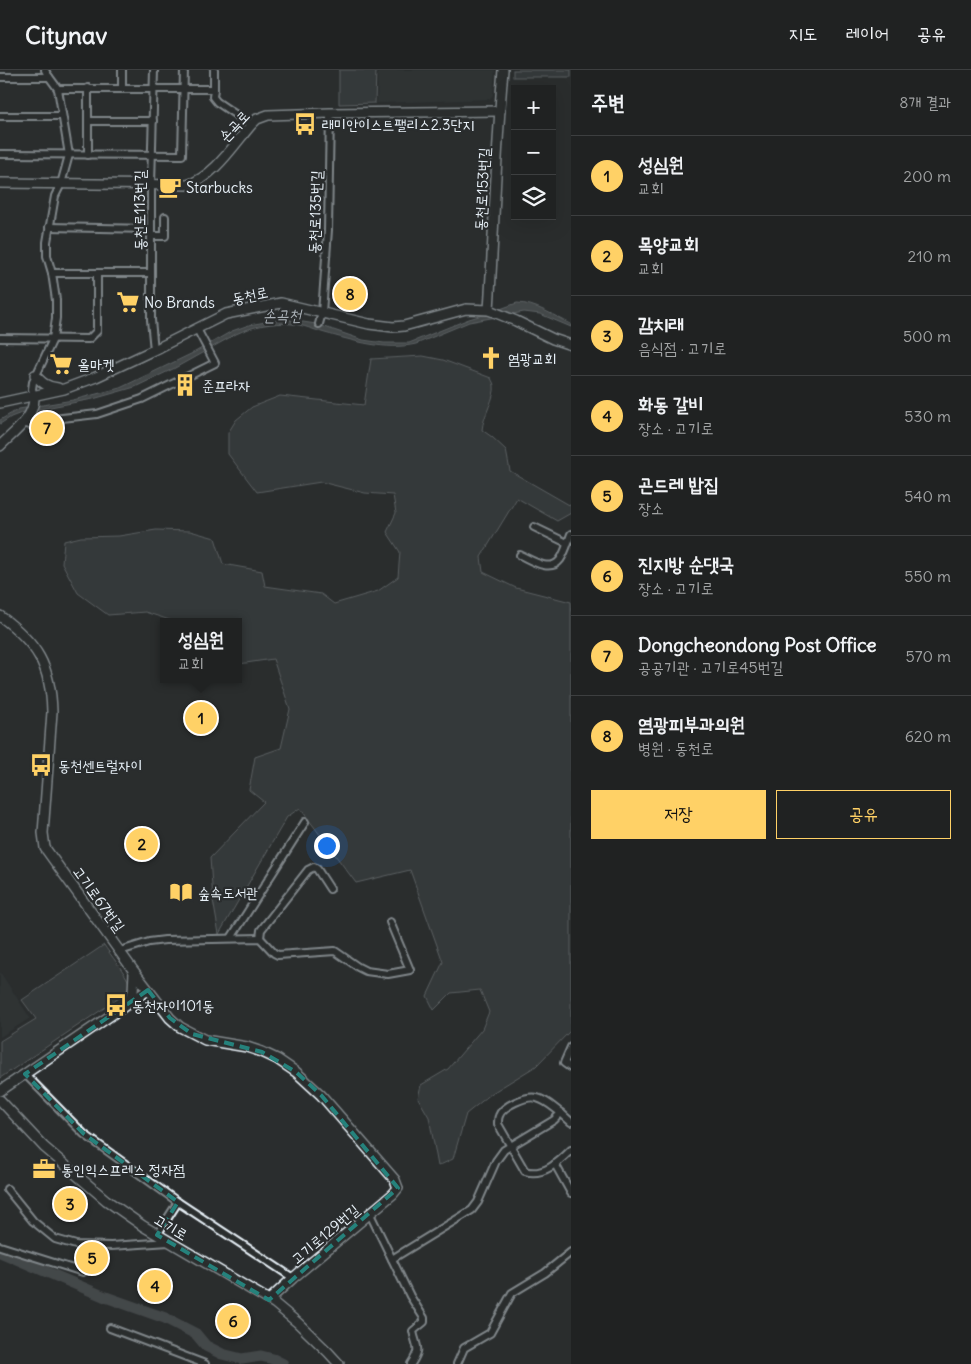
<!DOCTYPE html>
<html lang="ko">
<meta charset="utf-8">
<style>
:root{--surface:#202222;--page:#282a2a;--text:#f1f3f6;--muted:#a2a4a5;--line:#3d3f40;--accent:#ffd166}
body{margin:0;font-family:Delius,"Poor Story",sans-serif;background:var(--page);color:var(--text)}
.controls{position:absolute;right:15px;top:15px;display:grid;overflow:hidden;border-radius:0px;box-shadow:0 5px 20px #0002}
.controls button{width:45px;height:45px;display:grid;place-items:center;padding:0;border:0;border-bottom:1px solid var(--line);background:var(--surface);color:var(--text);font:25px sans-serif}
.you{position:absolute;left:326px;top:775px;width:18px;height:18px;margin:-12px;border:4px solid #fff;border-radius:50%;background:#1a73e8;box-shadow:0 0 0 8px #1a73e833}
.badge{display:grid;place-items:center;width:32px;height:32px;border-radius:50%;background:var(--accent);color:#111;font-size:16px;font-weight:700}
.pin{position:absolute;translate:-50% -50%;border:2px solid #fff;box-shadow:0 1px 5px #0006}
.popup{position:absolute;left:160px;top:548px;width:82px;height:65px;box-sizing:border-box;display:grid;place-content:center;border-radius:0px;background:var(--surface);filter:drop-shadow(0 1px 4px #0005);font-size:16px;white-space:nowrap;color:var(--muted)}
.popup b{font-size:19px;color:var(--text)}
.popup::after{content:'';position:absolute;left:50%;top:100%;margin-left:-10px;border:10px solid transparent;border-top-color:var(--surface)}
.list{margin:0;padding:0;list-style:none}
h2{display:flex;justify-content:space-between;align-items:center;height:65px;margin:0;padding:0 20px;font-size:21px}
h2 small{font-size:16px;font-weight:400;color:var(--muted)}
.list li{display:grid;grid-template-columns:32px 1fr auto;gap:15px;align-items:center;box-sizing:border-box;height:80px;padding:0 20px;border-top:1px solid var(--line)}
.list b{display:block;font-size:19px;white-space:nowrap}
.list p{margin:0;font-size:16px;white-space:nowrap;color:var(--muted)}
.list em{font-size:16px;font-style:normal;color:var(--muted)}
.actions{display:flex;gap:10px;padding:15px 20px}
.actions a{flex:1;padding:11px 0;border:1px solid var(--accent);border-radius:0px;text-align:center;font-size:18px;color:var(--accent)}
.actions .main{background:var(--accent);color:#111}
.icon{flex:none;width:28px;height:28px;fill:none;stroke:currentColor;stroke-width:2;stroke-linecap:round;stroke-linejoin:round}
.map{position:relative;flex:none;width:571px;height:1294px;overflow:hidden}
header{display:flex;align-items:center;gap:30px;box-sizing:border-box;height:70px;padding:0 25px;background:var(--surface);border-bottom:1px solid var(--line)}
header strong{font-size:24px}
nav{display:flex;gap:28px;margin-inline-start:auto;font-size:18px}
main{display:flex}
aside{flex:1;background:var(--surface)}
.map>svg:first-child{display:block}
.built{fill:#363a3b}
.green{fill:#424648;stroke:#959ca0}
.water{fill:#63686b;stroke:#989fa3}
.lines{fill:none;stroke-linecap:round;stroke-linejoin:round}
.river{stroke:#63686b;stroke-width:11}
.street-casing{stroke:#e8f1f8;stroke-width:10}
.secondary-casing{stroke:#e8f1f8;stroke-width:12}
.street{stroke:#2a2d2e;stroke-width:6}
.secondary{stroke:#2a2d2e;stroke-width:9}
.marked{fill:none;stroke:#25827c;stroke-width:4;stroke-dasharray:10 6;stroke-linejoin:round}
.labels{text-anchor:middle;dominant-baseline:central;stroke-width:4.5;stroke-linejoin:round;paint-order:stroke}
.poi-label{font-size:15px;fill:#e8f1f8;stroke:#2a2d2e;text-anchor:start}
.street-label{font-size:15px;fill:#e8f1f8;stroke:#2a2d2e}
.water-label{font-size:16px;font-style:italic;fill:#acb3b9;stroke:#2a2d2e}
</style>
<header>
<strong>Citynav</strong>
<nav><a>지도</a><a>레이어</a><a>공유</a></nav>
</header>
<main>
<div class="map">
<svg width="571" height="1294" viewBox="0 0 571 1294">
<rect width="100%" height="100%" fill="#2a2d2e"/>
<filter id="ink" filterUnits="userSpaceOnUse"><feTurbulence type="fractalNoise" baseFrequency=".02" numOctaves="2"/><feDisplacementMap in="SourceGraphic" scale="10" xChannelSelector="R" yChannelSelector="G"/><feConvolveMatrix kernelMatrix="1 2 1 2 8 2 1 2 1" color-interpolation-filters="sRGB"/></filter>
<g filter="url(#ink)">
<g class="built">
<path d="M378,0h117l-2,25 -4,4 -112,4z"/>
<path d="M0,902l30,46 -30,19z"/>
</g>
<g class="green">
<path d="M339,0h37l-1,33 -36,1z"/>
<rect x="513" y="0" width="58" height="7"/>
<path d="M423,286l20,4 48,18c1,3 3,5 3,8 2,10 -11,30 -12,44l10,7 14,13 4,21 61,35v7l-14,8 -40,-23 -36,59 2,15 33,16 55,14v428l-35,36 -44,27 -26,21 -13,45 -15,7 -9,-49 -11,-19 3,-13 27,-16 34,-40 7,-17 -9,-22 -29,3 -17,17 -7,-14 16,-34 -33,-92 -54,13 -56,-75 -13,9 -68,117 -6,-34 -3,-42 54,-56 -15,-12 6,-33 26,-9 9,-39 -17,-50 -34,5 -1,-42h-62l-31,-10 -37,3 -30,-22 -16,-30 2,-22 17,-4 38,-1 37,-6 34,1 25,7 8,26 39,7 3,15 56,8 13,10 44,-13 20,-14 2,-25 -13,-20 9,-19 -3,-18 -28,-2 -44,-11 -64,10 -29,-38v-21l8,-13 16,-13 28,-11 84,9 7,-46z"/>
<path d="M104,875c5,8 23,30 25,38 0,5 -2,8 -4,11l-125,84v-37l36,-22 -14,-19z"/>
</g>
<path class="water" d="M517,233c18,0 37,13 54,21v3l-31,-13 -16,-2 -55,10 -53,22c-30,7 -62,-3 -91,-11 -11,-3 -21,-8 -33,-9 -19,-2 -39,2 -56,10l-61,34 -40,19 -42,12 -69,13 -13,5 -11,7v-4l19,-11 54,-9 47,-12 75,-36 37,-21 17,-6 28,-5h13l26,4 47,16 21,3h25l60,-24 20,-6z"/>
<g class="lines">
<path class="river" d="M0,1182l103,44 62,22 31,16 10,12 16,8 20,5 19,-3 12,3 10,5"/>
<defs>
<g id="street">
<path d="M154,0l-3,115v135l3,30"/>
<path d="M0,7h49"/>
<path d="M122,18v-18"/>
<path d="M58,19h156l-1,8 4,5 34,23"/>
<path d="M214,19v-19"/>
<path d="M0,46h62"/>
<path d="M88,51h65"/>
<path d="M0,84l182,1 2,-85"/>
<path d="M88,85v-67"/>
<path d="M49,157l102,2"/>
<path d="M151,166h14v-19"/>
<path d="M52,203h99"/>
<path d="M319,254l3,-11 6,-83 2,-117"/>
<path d="M0,268l89,1 8,-8v-58"/>
<path d="M34,326l-2,-7 1,-7 20,-43 3,-21v-18l-4,-27 -5,-17v-14l8,-46 6,-12 8,-29 -11,-66 -11,-15 -2,-4"/>
<path d="M23,353l14,4 8,-7 52,-6 45,-15 73,-36 -18,-34"/>
<path d="M534,457l33,16"/>
<path d="M520,485c11,5 30,18 40,5 5,-7 8,-18 11,-26"/>
<path d="M231,868l74,-116"/>
<path d="M260,868l1,-8 47,-60 6,-3 3,2 13,20"/>
<path d="M120,881l29,-9 16,-2 95,-2 14,15 4,2 57,-4 23,16 8,4 22,3 22,-4 -20,-48"/>
<path d="M571,977l-7,16 7,5"/>
<path d="M25,1004l59,60 94,68 115,76"/>
<path d="M561,1043c-8,-6 -15,-13 -24,-15 -10,-3 -35,8 -38,18 -1,2 -1,5 -1,8l27,47c18,6 34,-9 46,-21"/>
<path d="M555,1094l16,29"/>
<path d="M7,1119l26,32 22,18 21,6 35,1 58,-4"/>
<path d="M370,1144l40,82 14,22v4l-11,9c3,17 9,16 -2,33"/>
<path d="M157,1165l21,-33"/>
<path d="M0,1176l83,26"/>
<path d="M392,1189l80,-49 6,-8 18,-41 8,-11 50,-30 7,-7 10,9"/>
<path d="M110,1258l95,36"/>
<path d="M457,1294l7,-16 26,-15 22,-40 33,-20 26,-21"/>
</g>
<g id="secondary">
<path d="M0,113l187,2c27,-8 46,-39 64,-60l6,-6 11,-4 62,-2 170,-2"/>
<path d="M489,240c5,-80 7,-160 14,-240"/>
<path d="M35,305c7,8 12,12 23,13"/>
<path d="M0,333l64,-14 32,-12 64,-30 66,-33 55,-11 88,21 24,3 11,-1 62,-17 23,1 27,11 37,18 18,6"/>
<path d="M0,376c14,-14 35,-28 34,-50"/>
<path d="M0,546c37,27 51,50 52,96l-7,95 -2,26 2,15 88,122 37,48 10,9 25,13 42,7 15,5 15,7 19,13 25,23 74,85 3,8 -5,6 -100,84 -24,22"/>
<path d="M127,932l6,-10 1,-20"/>
<path d="M0,1021l148,-101"/>
<path d="M0,1030l44,47 62,53 37,26 131,77 24,20 30,29 11,12"/>
</g>
</defs>
<use href="#street" class="street-casing"/>
<use href="#secondary" class="secondary-casing"/>
<use href="#street" class="street"/>
<use href="#secondary" class="secondary"/>
</g>
</g>
<path d="M0 0H571V1294H0ZM148,920l22,28 22,16 70,18 34,20 25,23 77,93 -129,112 -112,-65 21,-33 -94,-68 -59,-60z" fill="#2a2d2e" fill-opacity=".55" fill-rule="evenodd"/>
<path class="marked" d="M148,920l22,28 22,16 70,18 34,20 25,23 77,93 -129,112 -112,-65 21,-33 -94,-68 -59,-60z"/>
<defs>
<symbol id="bus-bare" viewBox="-9 -9 18 18"><path d="M-5-6H5V4H4V6H2V4H-2V6H-4V4H-5ZM-3.5-4V0h7V-4ZM-3.5 1.2v1.5H-2V1.2ZM2 1.2v1.5H3.5V1.2Z" fill="#ffd166" stroke="#2a2d2e" stroke-width="2.5" paint-order="stroke"/></symbol>
<symbol id="cafe-bare" viewBox="-9 -9 18 18"><path d="M-5.5-4.5H6V0H3Q3 3.5 0 3.5H-2.5Q-5.5 3.5-5.5 0ZM3-3.2v2h1.7v-2ZM-6 4.5H4V6H-6Z" fill="#ffd166" stroke="#2a2d2e" stroke-width="2.5" paint-order="stroke"/></symbol>
<symbol id="supermarket-bare" viewBox="-9 -9 18 18"><path d="M-6-5.5h2.5l.6 2H6L4.5 2H-2.5L-4.4-4H-6ZM-1.5 3.2a1.3 1.3 0 1 0 .1 0ZM3 3.2a1.3 1.3 0 1 0 .1 0Z" fill="#ffd166" stroke="#2a2d2e" stroke-width="2.5" paint-order="stroke"/></symbol>
<symbol id="church-bare" viewBox="-9 -9 18 18"><path d="M-1.2-6h2.4v3.5h3.3v2.4h-3.3V6h-2.4V-.1h-3.3v-2.4h3.3Z" fill="#ffd166" stroke="#2a2d2e" stroke-width="2.5" paint-order="stroke"/></symbol>
<symbol id="building-bare" viewBox="-9 -9 18 18"><path d="M-4-6H4V6H1V3H-1V6H-4ZM-2.5-4.3h1.7v1.8h-1.7ZM.8-4.3h1.7v1.8H.8ZM-2.5-1h1.7V.8h-1.7ZM.8-1h1.7V.8H.8Z" fill="#ffd166" stroke="#2a2d2e" stroke-width="2.5" paint-order="stroke"/></symbol>
<symbol id="library-bare" viewBox="-9 -9 18 18"><path d="M-6-4Q-3-5.5-.7-3.5V5Q-3 3-6 4ZM6-4Q3-5.5 .7-3.5V5Q3 3 6 4Z" fill="#ffd166" stroke="#2a2d2e" stroke-width="2.5" paint-order="stroke"/></symbol>
<symbol id="office-bare" viewBox="-9 -9 18 18"><path d="M-6-3h4V-5.5h4V-3h4V5H-6ZM-1-4.5V-3h2v-1.5ZM-6 0V1H6V0Z" fill="#ffd166" stroke="#2a2d2e" stroke-width="2.5" paint-order="stroke"/></symbol>
</defs>
<g fill-rule="evenodd">
<use href="#bus-bare" x="289" y="38" width="32" height="32"/>
<use href="#cafe-bare" x="154" y="101" width="32" height="32"/>
<use href="#supermarket-bare" x="112" y="216" width="32" height="32"/>
<use href="#church-bare" x="475" y="272" width="32" height="32"/>
<use href="#supermarket-bare" x="45" y="278" width="32" height="32"/>
<use href="#building-bare" x="169" y="299" width="32" height="32"/>
<use href="#bus-bare" x="25" y="679" width="32" height="32"/>
<use href="#library-bare" x="165" y="806" width="32" height="32"/>
<use href="#bus-bare" x="100" y="919" width="32" height="32"/>
<use href="#office-bare" x="28" y="1083" width="32" height="32"/>
</g>
<g class="labels">
<g class="poi-label">
<text x="322" y="54">래미안이스트팰리스2.3단지</text>
<text x="186" y="117">Starbucks</text>
<text x="144" y="232">No Brands</text>
<text x="508" y="288">염광교회</text>
<text x="78" y="294">올마켓</text>
<text x="202" y="315">준프라자</text>
<text x="58" y="695">동천센트럴자이</text>
<text x="198" y="822">숲속도서관</text>
<text x="132" y="935">동천자이101동</text>
<text x="61" y="1099">통인익스프레스 정자점</text>
</g>
<g class="street-label">
<text transform="translate(234 56) rotate(-47)">손곡로</text>
<text transform="translate(482 119) rotate(-87)">동천로153번길</text>
<text transform="translate(139 140) rotate(-90)">동천로113번길</text>
<text transform="translate(315 142) rotate(-88)">동천로135번길</text>
<text transform="translate(250 225) rotate(-12)">동천로</text>
<text transform="translate(99 829) rotate(54)">고기로67번길</text>
<text transform="translate(171 1157) rotate(31)">고기로</text>
<text transform="translate(325 1164) rotate(-40)">고기로129번길</text>
</g>
<g class="water-label">
<text transform="translate(282 245) rotate(-1)">손곡천</text>
</g>
</g>
</svg>
<div class="controls">
<button>+</button>
<button>−</button>
<button><svg class="icon" aria-label="layers" viewBox="0 0 24 24"><path d="M12 4l9 5-9 5-9-5zM3 14l9 5 9-5"/></svg></button>
</div>
<div class="you"></div>
<div class="pin badge" style="left:201px;top:648px">1</div>
<div class="popup"><b>성심원</b>교회</div>
<div class="pin badge" style="left:142px;top:774px">2</div>
<div class="pin badge" style="left:70px;top:1134px">3</div>
<div class="pin badge" style="left:155px;top:1216px">4</div>
<div class="pin badge" style="left:92px;top:1188px">5</div>
<div class="pin badge" style="left:233px;top:1251px">6</div>
<div class="pin badge" style="left:47px;top:358px">7</div>
<div class="pin badge" style="left:350px;top:224px">8</div>
</div>
<aside>
<h2>주변<small>8개 결과</small></h2>
<ul class="list">
<li><span class="badge">1</span><div><b>성심원</b><p>교회</p></div><em>200 m</em></li>
<li><span class="badge">2</span><div><b>목양교회</b><p>교회</p></div><em>210 m</em></li>
<li><span class="badge">3</span><div><b>감치래</b><p>음식점 · 고기로</p></div><em>500 m</em></li>
<li><span class="badge">4</span><div><b>화동 갈비</b><p>장소 · 고기로</p></div><em>530 m</em></li>
<li><span class="badge">5</span><div><b>곤드레 밥집</b><p>장소</p></div><em>540 m</em></li>
<li><span class="badge">6</span><div><b>진지방 순댓국</b><p>장소 · 고기로</p></div><em>550 m</em></li>
<li><span class="badge">7</span><div><b>Dongcheondong Post Office</b><p>공공기관 · 고기로45번길</p></div><em>570 m</em></li>
<li><span class="badge">8</span><div><b>염광피부과의원</b><p>병원 · 동천로</p></div><em>620 m</em></li>
</ul>
<div class="actions"><a class="main">저장</a><a>공유</a></div>
</aside>
</main>
